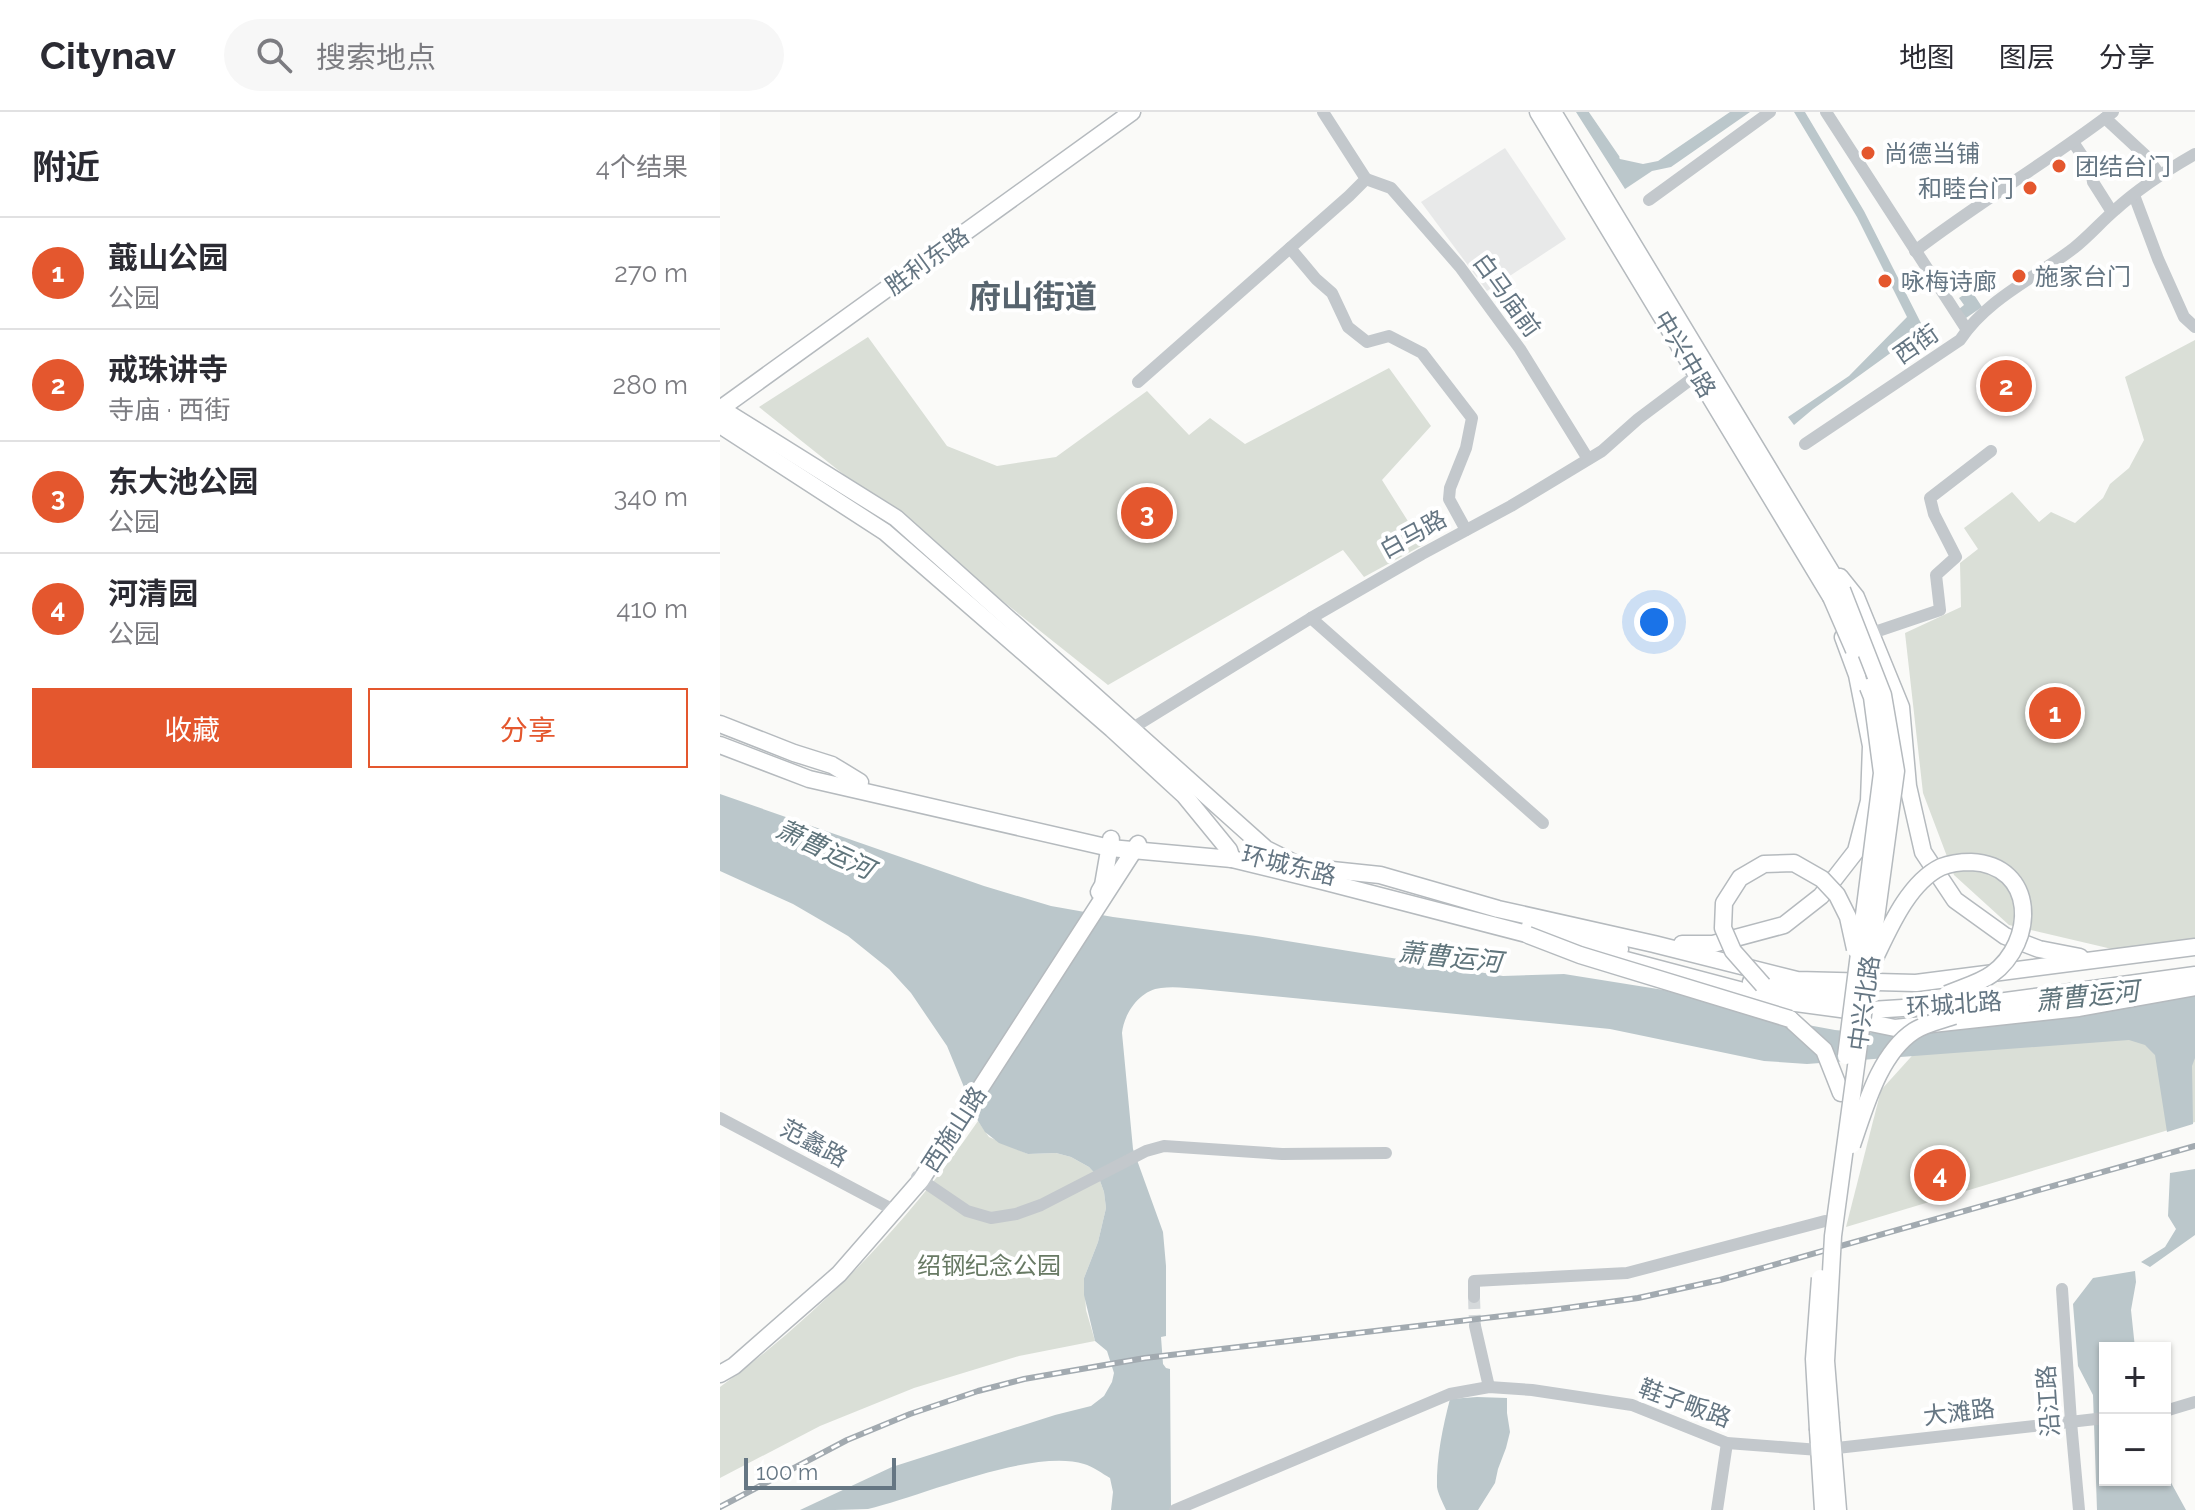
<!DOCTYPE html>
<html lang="zh">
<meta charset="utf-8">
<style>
:root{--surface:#fff;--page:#f7f7f7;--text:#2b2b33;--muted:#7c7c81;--line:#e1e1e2;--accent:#e4572e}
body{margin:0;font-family:Raleway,"Noto Sans SC",sans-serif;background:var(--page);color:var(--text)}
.controls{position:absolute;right:24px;bottom:24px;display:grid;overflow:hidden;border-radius:0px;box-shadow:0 2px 6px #0004}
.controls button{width:72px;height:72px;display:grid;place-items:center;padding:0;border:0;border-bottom:2px solid var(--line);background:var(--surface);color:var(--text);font:40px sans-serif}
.scale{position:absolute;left:24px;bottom:20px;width:152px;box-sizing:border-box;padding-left:8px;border:4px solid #657683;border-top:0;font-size:22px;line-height:28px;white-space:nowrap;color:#657683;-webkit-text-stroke:6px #fff;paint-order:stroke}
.you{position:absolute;left:934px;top:510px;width:28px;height:28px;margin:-20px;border:6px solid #fff;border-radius:50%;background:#1a73e8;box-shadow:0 0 0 12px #1a73e833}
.badge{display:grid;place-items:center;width:52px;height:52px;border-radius:50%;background:var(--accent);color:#fff;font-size:26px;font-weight:700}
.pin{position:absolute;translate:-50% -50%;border:4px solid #fff;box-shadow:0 2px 8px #0006}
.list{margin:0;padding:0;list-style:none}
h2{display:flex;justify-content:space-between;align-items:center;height:104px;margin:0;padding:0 32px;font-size:34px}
h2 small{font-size:26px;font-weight:400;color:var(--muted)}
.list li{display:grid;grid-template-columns:52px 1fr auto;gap:24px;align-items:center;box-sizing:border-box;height:112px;padding:0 32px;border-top:2px solid var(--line)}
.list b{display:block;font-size:30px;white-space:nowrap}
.list p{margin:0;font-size:26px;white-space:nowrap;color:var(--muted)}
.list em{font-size:26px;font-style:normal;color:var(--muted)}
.actions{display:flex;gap:16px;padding:24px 32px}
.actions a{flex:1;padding:18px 0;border:2px solid var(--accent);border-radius:0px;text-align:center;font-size:28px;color:var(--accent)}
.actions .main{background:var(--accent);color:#fff}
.icon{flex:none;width:44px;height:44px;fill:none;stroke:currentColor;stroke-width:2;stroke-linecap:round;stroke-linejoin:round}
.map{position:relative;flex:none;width:1475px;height:1398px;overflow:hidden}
header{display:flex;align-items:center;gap:48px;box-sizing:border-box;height:112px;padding:0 40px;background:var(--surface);border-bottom:2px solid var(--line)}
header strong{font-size:38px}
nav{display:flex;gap:44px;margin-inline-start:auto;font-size:28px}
.search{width:560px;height:72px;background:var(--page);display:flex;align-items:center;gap:20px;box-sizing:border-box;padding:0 28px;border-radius:44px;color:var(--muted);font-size:30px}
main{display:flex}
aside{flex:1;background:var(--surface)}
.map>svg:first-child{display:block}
.built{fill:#e8e9e9}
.green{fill:#dadfd7}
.water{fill:#bbc7cb}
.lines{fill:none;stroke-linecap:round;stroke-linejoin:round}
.stream{stroke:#bbc7cb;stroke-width:3}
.minor-tunnel{stroke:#d5d9db;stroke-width:12;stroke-dasharray:12 6;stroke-linecap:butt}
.major-casing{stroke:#b5babe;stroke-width:19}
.minor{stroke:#c3c8cc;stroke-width:12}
.major{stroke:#fff;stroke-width:16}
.rail-casing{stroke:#a2aab0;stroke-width:6}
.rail{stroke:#fff;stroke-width:3;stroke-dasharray:9;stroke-linecap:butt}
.major-bridge-casing{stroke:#b5babe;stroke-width:19;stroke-linecap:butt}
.major-bridge{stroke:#fff;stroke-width:16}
.poi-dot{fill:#e4572e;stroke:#fff;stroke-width:3}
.labels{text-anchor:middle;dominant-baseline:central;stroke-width:8;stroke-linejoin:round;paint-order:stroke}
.poi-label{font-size:24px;fill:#657683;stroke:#fff;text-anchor:start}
.street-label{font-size:24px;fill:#657683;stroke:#fff}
.park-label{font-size:24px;fill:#687a64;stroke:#fff}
.water-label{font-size:26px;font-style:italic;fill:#60757c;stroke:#fff}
.district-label{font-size:32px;font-weight:bold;fill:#57646e;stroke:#fff}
</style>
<header>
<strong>Citynav</strong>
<div class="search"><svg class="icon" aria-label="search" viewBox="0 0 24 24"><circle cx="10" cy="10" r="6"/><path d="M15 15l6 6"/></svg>搜索地点</div>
<nav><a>地图</a><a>图层</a><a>分享</a></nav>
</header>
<main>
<aside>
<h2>附近<small>4个结果</small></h2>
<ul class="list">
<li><span class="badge">1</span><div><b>蕺山公园</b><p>公园</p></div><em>270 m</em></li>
<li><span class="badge">2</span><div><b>戒珠讲寺</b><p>寺庙 · 西街</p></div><em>280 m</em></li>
<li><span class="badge">3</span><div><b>东大池公园</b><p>公园</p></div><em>340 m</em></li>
<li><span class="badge">4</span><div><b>河清园</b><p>公园</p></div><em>410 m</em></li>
</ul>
<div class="actions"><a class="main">收藏</a><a>分享</a></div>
</aside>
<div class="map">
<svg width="1475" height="1398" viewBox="0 0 1475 1398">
<rect width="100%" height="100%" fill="#fafaf8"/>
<path class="built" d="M785,36l61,91 -79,52 -66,-89z"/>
<g class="green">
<path d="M148,225l79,109 50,20 59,-9 91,-66 42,44 21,-17 35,26 144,-76 42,58 -49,54 41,65 -59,32 -21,-27 -235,135 -349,-278z"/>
<path d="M1475,228v600l-66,13 -120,-28 -55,-50 -31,-82 -18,-160 56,-26 -1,-44 18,-14 -14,-21 48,-36 27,30 12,-10 24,11 28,-25 7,-14 19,-16 15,-28 -19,-63z"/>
<path d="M1475,909v101l-349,105 35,-137 39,-43z"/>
<path d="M258,1009l11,16 39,17 28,-1 15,4 18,10 10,11 5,14 2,16 -8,34 -14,36 2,32 9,31 -76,15 -105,32 -94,38 -100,52v-91c101,-74 187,-163 258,-266z"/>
</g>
<g class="water">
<path d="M856,0h11l33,47 23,5 15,-3 72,-49h20l-79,55 -19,4 -27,18z"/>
<path d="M1074,0h11l59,99 59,116 -2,4 -108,78 -19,16 -6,-8 61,-41 58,-59 -50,-100z"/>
<path d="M1251,178l11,17 -16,11 -7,-9 5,-4 -5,-7z"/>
<path d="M0,682l264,92 67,20 62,11 143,19 247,40 61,-2 100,16 100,27 71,13 32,3 210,-21 118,-16v62l-3,8 1,58 -26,8 -12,-77 -10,-10 -16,-5 -322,24 -43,-3 -154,-32 -410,-40c-13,-1 -27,-3 -39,-1 -21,2 -37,25 -39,45l11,116 30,83 3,34v70l-5,1 2,27 3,4 4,1 1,141h-60l2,-18 -3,-14c-7,-4 -18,-12 -26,-14 -52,-16 -162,32 -216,45 -21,1 -46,1 -68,1l92,-43 163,-52 36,-9 13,-10 8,-14 2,-9 -7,-22 -12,-10 -11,-46v-17l14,-36 8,-34 -2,-16 -5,-14 -10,-11 -18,-10 -15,-4 -28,1 -29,-11 -14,-11 -7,-11 -31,-75 -36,-53 -22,-24 -41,-33 -55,-32 -73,-33z"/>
<path d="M1475,1057v66l-45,32 -9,-5 24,-15 11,-18 -8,-13 2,-43z"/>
<path d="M1415,1159l1,11 -5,28 4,38h-30v132h60v-38l4,37 17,31h-89l-4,-115 -15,-29 -5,-62 20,-26z"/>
<path d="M757,1285l30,1v15l3,19 -4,16 -8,21 -3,14 -17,27h-32c-3,-7 -8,-16 -9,-23 -1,-29 6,-61 13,-88z"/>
</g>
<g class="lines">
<path class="stream" d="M867,0l31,45"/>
<path class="minor-tunnel" d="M754,1185l1,29"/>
<defs>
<g id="major">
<path d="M818,0l293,485"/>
<path d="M833,0l289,478"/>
<path d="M0,296l176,110 370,331 32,16"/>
<path d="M0,297l412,-297"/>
<path d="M0,313l165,107 227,197 72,66 45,55 3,9"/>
<path d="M1120,465l16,20 45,110 7,79 15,66 32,48 50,36 34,13 41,8"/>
<path d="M0,612l74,29 38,12 28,17"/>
<path d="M0,633l89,34 301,69 122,11 94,23 216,56"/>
<path d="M583,755l77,8 118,34 156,35 143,36 119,3 279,-36"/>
<path d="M379,780l4,-7 8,-46"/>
<path d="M810,814l90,23"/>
<path d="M962,832h31l71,-19 37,-29 35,-45 13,-50 2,-55 -14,-71 -14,-38"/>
<path d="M883,842l178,47 74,10 143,-9 197,-27"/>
<path d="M1031,870l31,7 85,10"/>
<path d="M1070,907l34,31 17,43"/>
<path d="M1131,907l44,9 184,-20 116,-21"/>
<path d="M0,1262l14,-8 105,-92 82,-94 217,-336"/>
<path d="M1111,1312l7,86"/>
<path d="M1098,1318l5,80"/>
</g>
</defs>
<use href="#major" class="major-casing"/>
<g class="minor">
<path d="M1106,0l141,218"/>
<path d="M1385,6l41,38 14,19"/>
<path d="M1353,30l18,27 2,13 19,30"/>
<path d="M646,67l25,9 69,79 60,82 68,110"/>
<path d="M1414,83l24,64 26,58 11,10"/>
<path d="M929,88l121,-88"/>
<path d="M570,136l26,31 16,14 16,34 19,15 22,-6 33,17 50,65 -6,30 -16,40 -1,11 17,31"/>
<path d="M1195,139c64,-49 134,-90 198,-139"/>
<path d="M418,270l211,-186 17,-17 -43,-67"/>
<path d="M1085,332l155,-104c28,-42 75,-62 114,-92 15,-12 27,-26 41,-38 24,-22 52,-40 80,-56"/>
<path d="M591,506l232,205"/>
<path d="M1152,521l68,-23 -4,-35 20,-18 -22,-43 -4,-16 61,-47"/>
<path d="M411,617l180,-111 111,-64 89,-48 91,-55 36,-32 64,-48"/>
<path d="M0,1006l168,89"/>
<path d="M197,1065l50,34 24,7 25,-4 25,-9 105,-54 18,-5 118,8 104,-1"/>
<path d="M1342,1177l9,133 8,88"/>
<path d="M754,1185v-16l153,-8 198,-52"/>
<path d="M755,1214l14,61"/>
<path d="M1445,1299l30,-9"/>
<path d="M455,1398l275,-116 39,-7 43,3 100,15 95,38 92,7 286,-32"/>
<path d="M997,1398l10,-67"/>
</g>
<use href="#major" class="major"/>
<defs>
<path id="rail" d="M0,1395l127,-67 63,-26 68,-23 46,-12 121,-21 400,-47 93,-13 82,-18 475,-134"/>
</defs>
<use href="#rail" class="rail-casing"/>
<use href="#rail" class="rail"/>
<defs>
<g id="major-bridge">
<path d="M1111,485l23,53"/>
<path d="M808,823l52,20 210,64"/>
<path d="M1154,848c15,-31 34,-77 67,-93 10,-4 20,-5 30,-5 66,3 65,80 21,112 -12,9 -31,14 -45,20"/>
<path d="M1043,873l-30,-34 -10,-23 1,-25 16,-25 24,-14 30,-1 28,16 15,16 11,22 7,32"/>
<path d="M1126,944l36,-283 -10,-76 -4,-10"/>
<path d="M1132,1033c13,-37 27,-91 62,-114 11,-7 28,-11 40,-15"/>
<path d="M1111,1312l-5,-63 7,-125 63,-465 -13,-76 -41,-105"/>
<path d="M1098,1318l-4,-71 6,-81"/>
</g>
</defs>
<use href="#major-bridge" class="major-bridge-casing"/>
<use href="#major-bridge" class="major-bridge"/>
</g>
<g class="poi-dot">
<circle cx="1148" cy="41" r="8"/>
<circle cx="1339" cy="54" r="8"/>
<circle cx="1310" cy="76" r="8"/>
<circle cx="1299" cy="164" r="8"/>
<circle cx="1165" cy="169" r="8"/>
</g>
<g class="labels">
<g class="poi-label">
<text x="1164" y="41">尚德当铺</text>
<text x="1355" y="54">团结台门</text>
<text x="1294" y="76" text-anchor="end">和睦台门</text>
<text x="1315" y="164">施家台门</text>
<text x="1181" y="169">咏梅诗廊</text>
</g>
<g class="street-label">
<text transform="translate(207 149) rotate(-36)">胜利东路</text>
<text transform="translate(787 183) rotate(54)">白马庙前</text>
<text transform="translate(1196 232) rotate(-35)">西街</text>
<text transform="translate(965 242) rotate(59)">中兴中路</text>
<text transform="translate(693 422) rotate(-29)">白马路</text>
<text transform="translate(569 753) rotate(14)">环城东路</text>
<text transform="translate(1144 891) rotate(-82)">中兴北路</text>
<text transform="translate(1234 892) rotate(-4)">环城北路</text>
<text transform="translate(234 1017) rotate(-57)">西施山路</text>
<text transform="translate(94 1031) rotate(28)">范蠡路</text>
<text transform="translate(1328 1289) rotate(-94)">沿江路</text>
<text transform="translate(965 1291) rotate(20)">鞋子畈路</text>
<text transform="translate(1239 1300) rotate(-7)">大滩路</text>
</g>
<g class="park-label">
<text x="269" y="1153">绍钢纪念公园</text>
</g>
<g class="water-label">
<text transform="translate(105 737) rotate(25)">萧曹运河</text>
<text transform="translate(730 845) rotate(6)">萧曹运河</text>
<text transform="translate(1367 884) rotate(-6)">萧曹运河</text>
</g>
<g class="district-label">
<text x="313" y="184">府山街道</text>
</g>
</g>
</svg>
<div class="controls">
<button>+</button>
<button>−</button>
</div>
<div class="scale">100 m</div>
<div class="you"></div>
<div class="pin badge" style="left:1335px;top:601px">1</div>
<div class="pin badge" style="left:1286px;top:274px">2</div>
<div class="pin badge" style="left:427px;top:401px">3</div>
<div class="pin badge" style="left:1220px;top:1063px">4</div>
</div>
</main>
